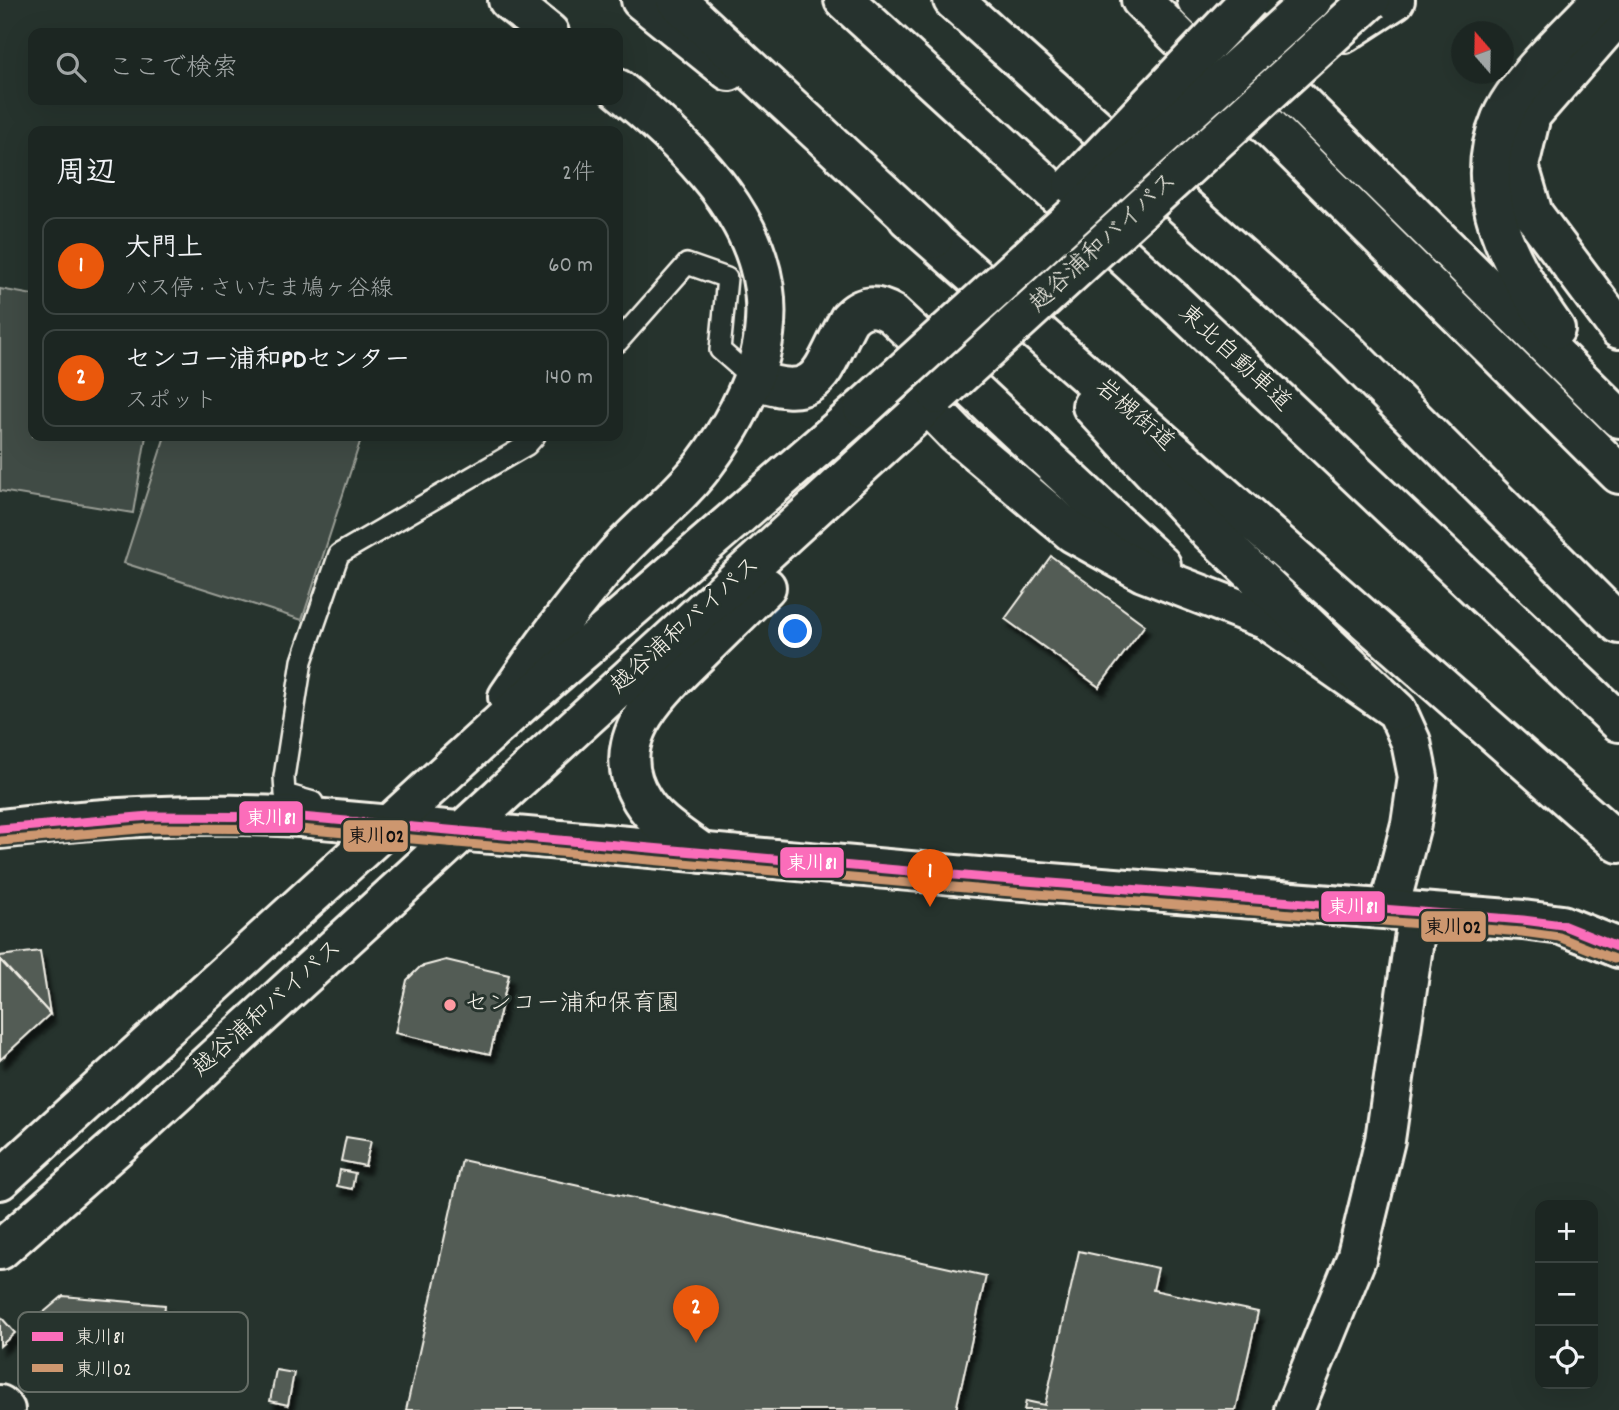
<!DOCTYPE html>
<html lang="ja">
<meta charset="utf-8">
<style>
:root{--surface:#1c2622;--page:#252e2a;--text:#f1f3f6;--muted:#a0a5a5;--line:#3a4340;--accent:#ea580c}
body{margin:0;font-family:Dekko,"Klee One",sans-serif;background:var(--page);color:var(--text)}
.controls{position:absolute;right:21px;bottom:21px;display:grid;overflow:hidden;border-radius:14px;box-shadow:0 7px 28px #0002}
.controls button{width:63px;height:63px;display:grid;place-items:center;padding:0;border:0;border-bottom:2px solid var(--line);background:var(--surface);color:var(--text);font:35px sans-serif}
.compass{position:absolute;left:1451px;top:21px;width:63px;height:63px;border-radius:50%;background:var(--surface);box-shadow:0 7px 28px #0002;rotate:340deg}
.you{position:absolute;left:796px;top:632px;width:24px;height:24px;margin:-18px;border:5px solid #fff;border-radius:50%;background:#1a73e8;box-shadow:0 0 0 10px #1a73e833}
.badge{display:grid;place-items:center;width:46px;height:46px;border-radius:50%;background:var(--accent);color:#fff;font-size:23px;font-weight:700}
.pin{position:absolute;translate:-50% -58px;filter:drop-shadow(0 2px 4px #0008)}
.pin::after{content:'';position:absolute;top:37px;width:24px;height:21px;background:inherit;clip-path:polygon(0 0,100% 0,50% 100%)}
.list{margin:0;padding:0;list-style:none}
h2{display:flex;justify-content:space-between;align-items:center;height:91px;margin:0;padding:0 28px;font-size:30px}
h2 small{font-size:23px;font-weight:400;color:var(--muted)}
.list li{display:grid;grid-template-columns:46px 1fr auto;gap:21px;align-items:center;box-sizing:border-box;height:98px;margin:0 14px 14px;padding:0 14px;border:2px solid var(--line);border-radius:14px}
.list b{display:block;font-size:26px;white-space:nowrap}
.list p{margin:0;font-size:23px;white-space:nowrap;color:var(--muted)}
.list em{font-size:23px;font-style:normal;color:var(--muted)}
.icon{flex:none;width:38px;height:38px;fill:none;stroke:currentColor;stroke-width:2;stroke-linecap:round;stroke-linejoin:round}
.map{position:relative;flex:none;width:1619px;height:1410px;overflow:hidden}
.search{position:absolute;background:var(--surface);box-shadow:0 7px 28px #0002;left:28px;top:28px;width:595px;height:77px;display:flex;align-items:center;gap:18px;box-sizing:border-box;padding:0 24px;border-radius:14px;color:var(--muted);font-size:26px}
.panel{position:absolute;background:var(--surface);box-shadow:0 7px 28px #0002;left:28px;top:126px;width:595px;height:315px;border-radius:14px}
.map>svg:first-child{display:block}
.green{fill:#414b45;stroke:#9a9e96;stroke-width:2}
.building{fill:#525c55;stroke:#f4f1e8;stroke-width:2;filter:url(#shadow)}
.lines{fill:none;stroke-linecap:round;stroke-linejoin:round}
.service-casing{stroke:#f4f1e8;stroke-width:24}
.minor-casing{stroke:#f4f1e8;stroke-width:44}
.secondary-casing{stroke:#f4f1e8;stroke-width:44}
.trunk-casing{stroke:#f4f1e8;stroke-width:44}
.motorway-casing{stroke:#f4f1e8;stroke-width:44}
.service{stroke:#26332d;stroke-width:19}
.minor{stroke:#26332d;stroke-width:38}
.secondary{stroke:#26332d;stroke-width:38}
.trunk{stroke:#26332d;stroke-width:38}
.motorway{stroke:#26332d;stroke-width:38}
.trunk-bridge-casing{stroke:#f4f1e8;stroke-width:44;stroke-linecap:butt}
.trunk-bridge{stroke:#26332d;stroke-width:38}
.bus-1-casing{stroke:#26332d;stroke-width:14}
.bus-2-casing{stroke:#26332d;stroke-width:14}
.bus-1{stroke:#fb6dba;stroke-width:9}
.bus-2{stroke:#cd976f;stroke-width:9}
.poi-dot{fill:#ff9aa2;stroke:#26332d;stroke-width:2.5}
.labels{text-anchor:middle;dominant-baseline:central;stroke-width:6;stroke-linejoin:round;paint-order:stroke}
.street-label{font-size:24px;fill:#f4f1e8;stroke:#26332d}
.poi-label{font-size:24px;fill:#f4f1e8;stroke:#26332d;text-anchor:start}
.key{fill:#26332d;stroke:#646c65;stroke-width:2}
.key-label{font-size:19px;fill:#f4f1e8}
.line-badge{stroke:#26332d;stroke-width:2.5}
.badge-label{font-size:19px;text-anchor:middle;font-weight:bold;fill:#fff}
.pale-badge-label{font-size:19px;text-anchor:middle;font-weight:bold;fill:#111}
</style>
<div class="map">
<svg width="1619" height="1410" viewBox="0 0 1619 1410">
<defs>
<filter id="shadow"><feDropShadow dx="4.5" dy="8" stdDeviation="2" flood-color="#0009"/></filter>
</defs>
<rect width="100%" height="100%" fill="#26332d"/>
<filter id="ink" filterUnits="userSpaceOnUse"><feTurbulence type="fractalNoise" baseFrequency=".0143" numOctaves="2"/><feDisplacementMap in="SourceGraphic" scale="14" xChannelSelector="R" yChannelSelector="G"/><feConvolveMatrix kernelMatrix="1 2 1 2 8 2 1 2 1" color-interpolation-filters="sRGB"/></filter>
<g filter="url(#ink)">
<g class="green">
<path d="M0,289l33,6v141h113l-13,77 -133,-22z"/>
<path d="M165,436h197l-60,184 -178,-57z"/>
</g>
<g class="building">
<path d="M1051,556l94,69 -46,62 -94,-68z"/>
<path d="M40,951l10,63 -50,-54v-4z"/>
<path d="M0,960l50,54 -50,46z"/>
<path d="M446,960l63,15 -19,79 -95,-21 12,-53 13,-13z"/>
<path d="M346,1137l25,4 -6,25 -24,-5z"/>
<path d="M462,1160l524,116 -30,134h-550z"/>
<path d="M340,1170l15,3 -3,16 -15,-3z"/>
<path d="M1079,1251l79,17 -5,22 105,22 -22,98h-212l2,-9 19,4z"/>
<path d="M63,1296l102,9 -6,64 -128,-12 -9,-10 2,-18z"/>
<path d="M0,1316l15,17 -15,13z"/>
<path d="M276,1370l18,3 -6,32 -18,-4z"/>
</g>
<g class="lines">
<defs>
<g id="service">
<path d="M618,342l69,-78 40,14 -7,72 33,29"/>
<path d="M313,802l-28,-8 -1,-17 18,-116 37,-107 188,-109 8,-9"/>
</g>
<g id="minor">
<path d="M1619,14l-88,101 -12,51 14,48 86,115"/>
<path d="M753,379c68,25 67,-7 96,-60 13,-14 26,-15 43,-5l269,251"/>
<path d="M928,405l29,30 116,98 70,39 124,48 130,91 14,31 7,35 -7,47 -22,85"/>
<path d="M0,1405l5,5"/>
<path d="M1294,1410l62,-151 29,-119 33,-228"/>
</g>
<path id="secondary" d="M0,829c101,-12 200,-18 301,-12l699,62 523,41 39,5 57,23"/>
<g id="trunk">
<path d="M508,0l41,33"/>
<path d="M641,0l88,71"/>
<path d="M1141,0l478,474"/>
<path d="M1197,0l422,418"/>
<path d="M1344,33l51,-33"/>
<path d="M908,218l711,625"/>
<path d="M1555,329c-43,-60 -86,-135 -54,-210 16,-38 71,-87 100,-119"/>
<path d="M1092,406l113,121 192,184"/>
<path d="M508,697c33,-49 67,-96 106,-140 28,-32 64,-58 89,-91 121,-160 52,-266 -85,-377"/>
<path d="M702,853c-21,-16 -46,-30 -60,-53 -37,-59 15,-106 55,-145 23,-23 46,-45 69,-68"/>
<path d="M0,1180l520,-475 343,-297"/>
<path d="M0,1250l135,-119 803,-736"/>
</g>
<g id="motorway">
<path d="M676,0l257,239"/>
<path d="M844,0l329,301 446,421"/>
<path d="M953,0l393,351 273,273"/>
</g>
</defs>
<use href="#service" class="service-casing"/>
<use href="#minor" class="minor-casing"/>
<use href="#secondary" class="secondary-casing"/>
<use href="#trunk" class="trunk-casing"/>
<use href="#motorway" class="motorway-casing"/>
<use href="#service" class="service"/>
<use href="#minor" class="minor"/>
<use href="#secondary" class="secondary"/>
<use href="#trunk" class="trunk"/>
<use href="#motorway" class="motorway"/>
<defs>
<g id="trunk-bridge">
<path d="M1073,185l176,-185"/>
<path d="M938,395l432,-395"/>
<path d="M863,408l449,-408"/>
</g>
</defs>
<use href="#trunk-bridge" class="trunk-bridge-casing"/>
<use href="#trunk-bridge" class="trunk-bridge"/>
<defs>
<path id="bus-1" d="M0,829l150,-13 151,1 699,62 523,41 39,5 57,23"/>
<path id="bus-2" d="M1,841l150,-13 149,1 699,62 523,41 37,5 55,22"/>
</defs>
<use href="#bus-1" class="bus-1-casing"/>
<use href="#bus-2" class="bus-2-casing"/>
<use href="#bus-1" class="bus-1"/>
<use href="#bus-2" class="bus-2"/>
</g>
</g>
<circle class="poi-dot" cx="450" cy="1005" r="7"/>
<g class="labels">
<g class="street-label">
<text transform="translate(1104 243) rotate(-43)">越谷浦和バイパス</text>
<text transform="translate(1234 359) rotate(43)">東北自動車道</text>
<text transform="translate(1134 416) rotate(41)">岩槻街道</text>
<text transform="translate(686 626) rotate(-42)">越谷浦和バイパス</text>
<text transform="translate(268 1009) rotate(-42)">越谷浦和バイパス</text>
</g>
<g class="poi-label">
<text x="464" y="1005">センコー浦和保育園</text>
</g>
</g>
<rect x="18" y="1312" width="230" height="80" rx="10" class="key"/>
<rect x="32" y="1332" width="31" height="9" fill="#fb6dba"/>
<rect x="32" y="1364" width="31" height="8" fill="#cd976f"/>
<g class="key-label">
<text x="75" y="1343">東川81</text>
<text x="75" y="1375">東川02</text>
</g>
<g class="line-badge">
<rect x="238" y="800" width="66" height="34" rx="7" fill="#fb6dba"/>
<rect x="342" y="819" width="67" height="34" rx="7" fill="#cd976f"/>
<rect x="779" y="846" width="66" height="33" rx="7" fill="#fb6dba"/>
<rect x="1320" y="890" width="66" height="33" rx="7" fill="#fb6dba"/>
<rect x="1420" y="910" width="67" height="33" rx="7" fill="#cd976f"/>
</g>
<g class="badge-label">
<text x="271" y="824">東川81</text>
<text x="812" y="869">東川81</text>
<text x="1353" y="913">東川81</text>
</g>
<g class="pale-badge-label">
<text x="376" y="842">東川02</text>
<text x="1453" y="933">東川02</text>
</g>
</svg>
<div class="controls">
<button>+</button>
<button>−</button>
<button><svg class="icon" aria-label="locate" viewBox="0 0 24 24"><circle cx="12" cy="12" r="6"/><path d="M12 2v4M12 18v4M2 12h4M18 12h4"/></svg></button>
</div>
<svg class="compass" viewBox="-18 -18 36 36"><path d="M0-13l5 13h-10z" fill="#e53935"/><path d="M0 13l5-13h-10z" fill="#a0a5a5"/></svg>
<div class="you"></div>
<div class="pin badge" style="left:930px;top:907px">1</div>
<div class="pin badge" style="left:696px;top:1343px">2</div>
<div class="search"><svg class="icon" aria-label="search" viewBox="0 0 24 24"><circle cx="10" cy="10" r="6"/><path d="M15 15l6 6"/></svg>ここで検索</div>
<section class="panel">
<h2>周辺<small>2件</small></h2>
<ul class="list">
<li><span class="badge">1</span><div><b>大門上</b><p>バス停 · さいたま鳩ヶ谷線</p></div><em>60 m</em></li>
<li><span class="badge">2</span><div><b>センコー浦和PDセンター</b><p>スポット</p></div><em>140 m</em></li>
</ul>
</section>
</div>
